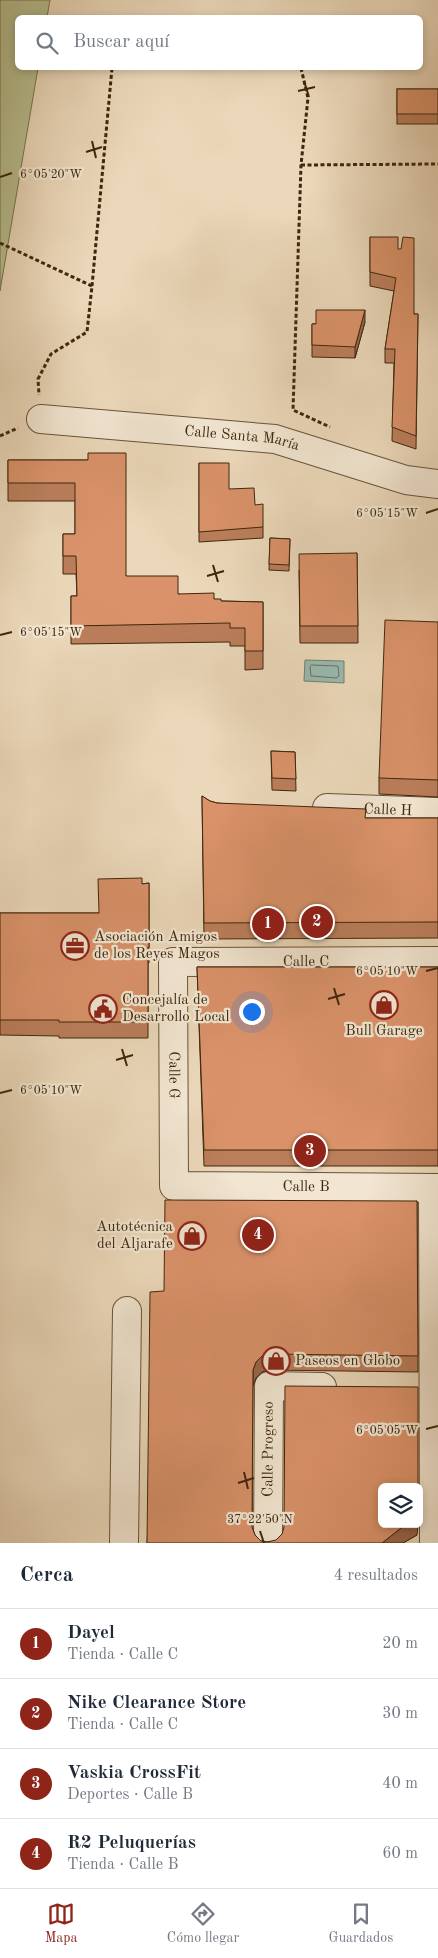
<!DOCTYPE html>
<html lang="es">
<meta charset="utf-8">
<style>
:root{--surface:#fff;--page:#f2f2f3;--text:#1f2937;--muted:#747a83;--line:#e0e1e3;--accent:#8f2418}
body{margin:0;font-family:"Old Standard TT",serif;background:var(--page);color:var(--text)}
.controls{position:absolute;right:15px;bottom:15px;display:grid;overflow:hidden;border-radius:8px;box-shadow:0 2px 8px #0003}
.controls button{width:45px;height:45px;display:grid;place-items:center;padding:0;border:0;border-bottom:1px solid var(--line);background:var(--surface);color:var(--text);font:25px sans-serif}
.you{position:absolute;left:251px;top:1011px;width:18px;height:18px;margin:-12px;border:4px solid #fff;border-radius:50%;background:#1a73e8;box-shadow:0 0 0 8px #1a73e833}
.badge{display:grid;place-items:center;width:32px;height:32px;border-radius:50%;background:var(--accent);color:#fff;font-size:16px;font-weight:700}
.pin{position:absolute;translate:-50% -50%;border:2px solid #fff;box-shadow:0 1px 5px #0006}
.list{margin:0;padding:0;list-style:none}
h2{display:flex;justify-content:space-between;align-items:center;height:65px;margin:0;padding:0 20px;font-size:21px}
h2 small{font-size:16px;font-weight:400;color:var(--muted)}
.list li{display:grid;grid-template-columns:32px 1fr auto;gap:15px;align-items:center;box-sizing:border-box;height:70px;padding:0 20px;border-top:1px solid var(--line)}
.list b{display:block;font-size:19px;white-space:nowrap}
.list p{margin:0;font-size:16px;white-space:nowrap;color:var(--muted)}
.list em{font-size:16px;font-style:normal;color:var(--muted)}
.icon{flex:none;width:28px;height:28px;fill:none;stroke:currentColor;stroke-width:2;stroke-linecap:round;stroke-linejoin:round}
.map{position:relative;flex:none;width:438px;height:1543px;overflow:hidden}
.search{position:absolute;background:var(--surface);box-shadow:0 2px 8px #0003;left:15px;right:15px;top:15px;height:55px;display:flex;align-items:center;gap:12px;box-sizing:border-box;padding:0 18px;border-radius:8px;color:var(--muted);font-size:19px}
.sheet{height:345px;background:var(--surface)}
nav{display:flex;justify-content:space-around;align-items:center;box-sizing:border-box;height:70px;border-top:1px solid var(--line);background:var(--surface);font-size:14px;color:var(--muted)}
nav a{display:grid;justify-items:center;gap:2px}
nav .on{color:var(--accent)}
.map>svg:first-child{display:block}
.green{fill:#b7bf90;stroke:#7a734e}
.water{fill:#98bab0;stroke:#747f6e}
.lines{fill:none;stroke-linecap:round;stroke-linejoin:round}
.shore{stroke:#6b705e;stroke-width:1}
.minor-casing{stroke:#695338;stroke-width:30}
.path{stroke:#3e270c;stroke-width:3;stroke-dasharray:4 2.5;stroke-linecap:butt}
.minor{stroke:#f2e6d2;stroke-width:28}
.wall{fill:#bb7e5b;stroke:#3e270c}
.shaded-wall{fill:#99664a;stroke:#3e270c}
.building{fill:#da926a;stroke:#3e270c}
.ticks{fill:none;stroke:#3e270c;stroke-width:2}
.labels{text-anchor:middle;dominant-baseline:central;stroke-width:4.5;stroke-linejoin:round;paint-order:stroke}
.street-label{font-size:15px;fill:#3e270c;stroke:#f2e6d2}
.poi-label{font-size:15px;fill:#3e270c;stroke:#f2e6d2;text-anchor:start}
.ticks-label{font-size:12px;text-anchor:middle;fill:#3e270c;stroke:#f2e6d2;stroke-width:4.5;stroke-linejoin:round;paint-order:stroke}
</style>
<div class="map">
<svg width="438" height="1543" viewBox="0 0 438 1543">
<rect width="100%" height="100%" fill="#ebd8ba"/>
<filter id="stains"><feTurbulence type="fractalNoise" baseFrequency=".004" numOctaves="4"/><feColorMatrix values="0 0 0 0 .2 0 0 0 0 .09 0 0 0 0 .02 0 0 0 .5 -.17"/></filter>
<radialGradient id="worn" r=".72"><stop offset=".6" stop-color="#630" stop-opacity="0"/><stop offset="1" stop-color="#630" stop-opacity=".3"/></radialGradient>
<path class="green" d="M0,0h50l-3,17 -29,1v50h20l-38,223z"/>
<path class="water" d="M305,660l39,1v22l-40,-2z"/>
<g class="lines">
<path class="shore" d="M312,665l26,1 1,10 -3,2 -25,-2 -1,-9z"/>
<defs>
<g id="minor">
<path id="s1" d="M41,419l234,20 131,41 32,4"/>
<path id="s2" d="M327,808l111,4"/>
<path id="s3" d="M438,961l-265,1 1,224 264,2"/>
<path d="M433,1188l1,355"/>
<path d="M124,1543l3,-232"/>
<path id="s4" d="M268,1543l1,-157 53,1"/>
</g>
</defs>
<use href="#minor" class="minor-casing"/>
<g class="path">
<path d="M301,68l7,30 -7,67 -8,245 37,17"/>
<path d="M301,165l137,-1"/>
<path d="M0,243l92,43 -5,46 -36,22 -13,25 1,16"/>
<path d="M92,286l20,-218"/>
<path d="M0,436l18,-8"/>
</g>
<use href="#minor" class="minor"/>
</g>
<g class="wall">
<rect x="397" y="89" width="41" height="35"/>
<path d="M370,237l28,12 16,65h4l-2,135 -24,-8 2,-78h-9v-14l9,-58 -24,-5z"/>
<path d="M365,322l-10,36 -43,-1v-33z"/>
<path d="M8,460h80l38,116 52,18 36,5 7,2 42,1v67l-18,1v-24h-15v-4l-159,2v-48h6l-1,-22h-13v-40h12v-33h-67z"/>
<path d="M199,463l30,26 34,38v11l-64,4z"/>
<path d="M270,538l20,1 -1,32 -20,-1z"/>
<path d="M357,553l1,90h-58l-1,-73z"/>
<path d="M438,622v175l-59,-3v-16z"/>
<path d="M271,751l24,1 1,39 -24,-1z"/>
<path d="M202,796l8,5 7,2 149,15h72v120l-234,1z"/>
<path d="M149,883v80h-1v75h-89v-2l-59,-1v-122h98l44,-29z"/>
<path d="M197,967h241v199h-234z"/>
<path d="M417,1201l1,171 -149,-2 -7,2 -6,6 -3,8 -1,141 3,8 6,6 6,1 150,-7 -14,8h-256l17,-252z"/>
</g>
<g class="shaded-wall">
<path d="M365,310v12l-10,36v-11z"/>
<path d="M269,1354v16l-7,2 -6,6 -3,8v-16l3,-8 6,-6z"/>
<path d="M407,1524h11l-1,11 -14,8h-21l19,-15z"/>
</g>
<g class="building">
<rect x="397" y="89" width="41" height="25"/>
<path d="M370,237h28v12h3l2,-12 11,1v76h4l-2,122 -24,-9 3,-78h-10l11,-71 -26,-6z"/>
<path d="M316,310h49l-10,37 -43,-2v-21h4z"/>
<path d="M88,453h38v123h52v18l36,-1v6h7v2l42,1v49h-18v-23h-15v-5l-159,3v-30h6l-1,-40h-13v-22h12v-51h-67v-23h80z"/>
<path d="M199,463h30v26l25,-1 1,17 8,-1v23l-64,5z"/>
<path d="M270,538l20,1 -1,26 -20,-1z"/>
<path d="M357,553l1,73h-58l-1,-72z"/>
<path d="M385,620l53,2v158l-59,-2z"/>
<path d="M271,751l24,1 1,27 -24,-1z"/>
<path d="M202,796l8,5 7,2 149,6 -1,9h73v104l-234,1z"/>
<path d="M142,878v6l7,-1v64h-1v75h-89v-2h-59v-107h99l-1,-34z"/>
<path d="M197,967h241v183h-234z"/>
<path d="M165,1200l252,1 1,155 -149,-2 -7,2 -6,6 -3,8 -1,157 3,8 6,6 6,1 9,-2 6,-6 2,-7 1,-141 133,1v100h-36v37h25l-6,4 -19,15h-235l3,-251 14,-1z"/>
</g>
<path class="ticks" d="M304,81l5,16M298,91l17,-4M92,141l4,17M86,152l16,-5M0,177l12,-4M426,513l12,-4M213,565l5,17M207,576l17,-5M0,635l12,-3M426,971l12,-3M334,988l5,17M328,999l17,-5M122,1049l5,17M116,1060l17,-5M0,1093l12,-3M426,1429l12,-3M244,1472l4,17M238,1483l16,-5M260,1531l4,12"/>
<defs>
<symbol id="office-ring" viewBox="-11 -11 22 22"><circle r="9.5" fill="#f2e6d2" stroke="#8f2418" stroke-width="1.5"/><path d="M-6-3h4V-5.5h4V-3h4V5H-6ZM-1-4.5V-3h2v-1.5ZM-6 0V1H6V0Z" fill="#8f2418"/></symbol>
<symbol id="shop-ring" viewBox="-11 -11 22 22"><circle r="9.5" fill="#f2e6d2" stroke="#8f2418" stroke-width="1.5"/><path d="M-5-2.5h2.3a2.7 3.5 0 0 1 5.4 0H5L5.5 6h-11ZM-1.5-2.5h3a1.5 2.3 0 0 0-3 0Z" fill="#8f2418"/></symbol>
<symbol id="civic-ring" viewBox="-11 -11 22 22"><circle r="9.5" fill="#f2e6d2" stroke="#8f2418" stroke-width="1.5"/><path d="M-.6-6.5H3V-4.5H.6V-3L4-1V1h2V6H-6V1h2V-1L-.6-3ZM-1.2 2.5V6h2.4V2.5Z" fill="#8f2418"/></symbol>
</defs>
<g fill-rule="evenodd">
<use href="#office-ring" x="59" y="930" width="32" height="32"/>
<use href="#shop-ring" x="368" y="989" width="32" height="32"/>
<use href="#civic-ring" x="87" y="993" width="32" height="32"/>
<use href="#shop-ring" x="176" y="1220" width="32" height="32"/>
<use href="#shop-ring" x="260" y="1345" width="32" height="32"/>
</g>
<g class="labels">
<g class="street-label">
<text stroke="none"><textPath href="#s1" startOffset="202">Calle Santa María</textPath></text>
<text stroke="none"><textPath href="#s2" startOffset="61">Calle H</textPath></text>
<text x="306" y="962">Calle C</text>
<text stroke="none"><textPath href="#s3" startOffset="378">Calle G</textPath></text>
<text stroke="none"><textPath href="#s3" startOffset="621">Calle B</textPath></text>
<text stroke="none"><textPath href="#s4" startOffset="94">Calle Progreso</textPath></text>
</g>
<g class="poi-label">
<text x="94" y="937">Asociación Amigos<tspan x="94" dy="17">de los Reyes Magos</tspan></text>
<text x="122" y="1000">Concejalía de<tspan x="122" dy="17">Desarrollo Local</tspan></text>
<text x="384" y="1031" text-anchor="middle">Bull Garage</text>
<text x="173" y="1227" text-anchor="end">Autotécnica<tspan x="173" dy="17">del Aljarafe</tspan></text>
<text x="295" y="1361">Paseos en Globo</text>
</g>
</g>
<g class="ticks-label">
<text x="51" y="178">6°05'20"W</text>
<text x="387" y="517">6°05'15"W</text>
<text x="51" y="636">6°05'15"W</text>
<text x="387" y="975">6°05'10"W</text>
<text x="51" y="1094">6°05'10"W</text>
<text x="387" y="1434">6°05'05"W</text>
<text x="260" y="1523">37°22'50"N</text>
</g>
<rect width="100%" height="100%" filter="url(#stains)"/>
<rect width="100%" height="100%" fill="url(#worn)"/>
</svg>
<div class="controls">
<button><svg class="icon" aria-label="layers" viewBox="0 0 24 24"><path d="M12 4l9 5-9 5-9-5zM3 14l9 5 9-5"/></svg></button>
</div>
<div class="you"></div>
<div class="pin badge" style="left:268px;top:924px">1</div>
<div class="pin badge" style="left:317px;top:922px">2</div>
<div class="pin badge" style="left:310px;top:1151px">3</div>
<div class="pin badge" style="left:258px;top:1235px">4</div>
<div class="search"><svg class="icon" aria-label="search" viewBox="0 0 24 24"><circle cx="10" cy="10" r="6"/><path d="M15 15l6 6"/></svg>Buscar aquí</div>
</div>
<section class="sheet">
<h2>Cerca<small>4 resultados</small></h2>
<ul class="list">
<li><span class="badge">1</span><div><b>Dayel</b><p>Tienda · Calle C</p></div><em>20 m</em></li>
<li><span class="badge">2</span><div><b>Nike Clearance Store</b><p>Tienda · Calle C</p></div><em>30 m</em></li>
<li><span class="badge">3</span><div><b>Vaskia CrossFit</b><p>Deportes · Calle B</p></div><em>40 m</em></li>
<li><span class="badge">4</span><div><b>R2 Peluquerías</b><p>Tienda · Calle B</p></div><em>60 m</em></li>
</ul>
</section>
<nav>
<a class="on"><svg class="icon" aria-label="map" viewBox="0 0 24 24"><path d="M3 6l6-2 6 2 6-2v14l-6 2-6-2-6 2zM9 4v14M15 6v14"/></svg>Mapa</a>
<a><svg class="icon" aria-label="directions" viewBox="0 0 24 24"><path d="M12 3l9 9-9 9-9-9zM9 14v-3h6M13 9l2 2-2 2"/></svg>Cómo llegar</a>
<a><svg class="icon" aria-label="saved" viewBox="0 0 24 24"><path d="M7 4h10v16l-5-4-5 4z"/></svg>Guardados</a>
</nav>
